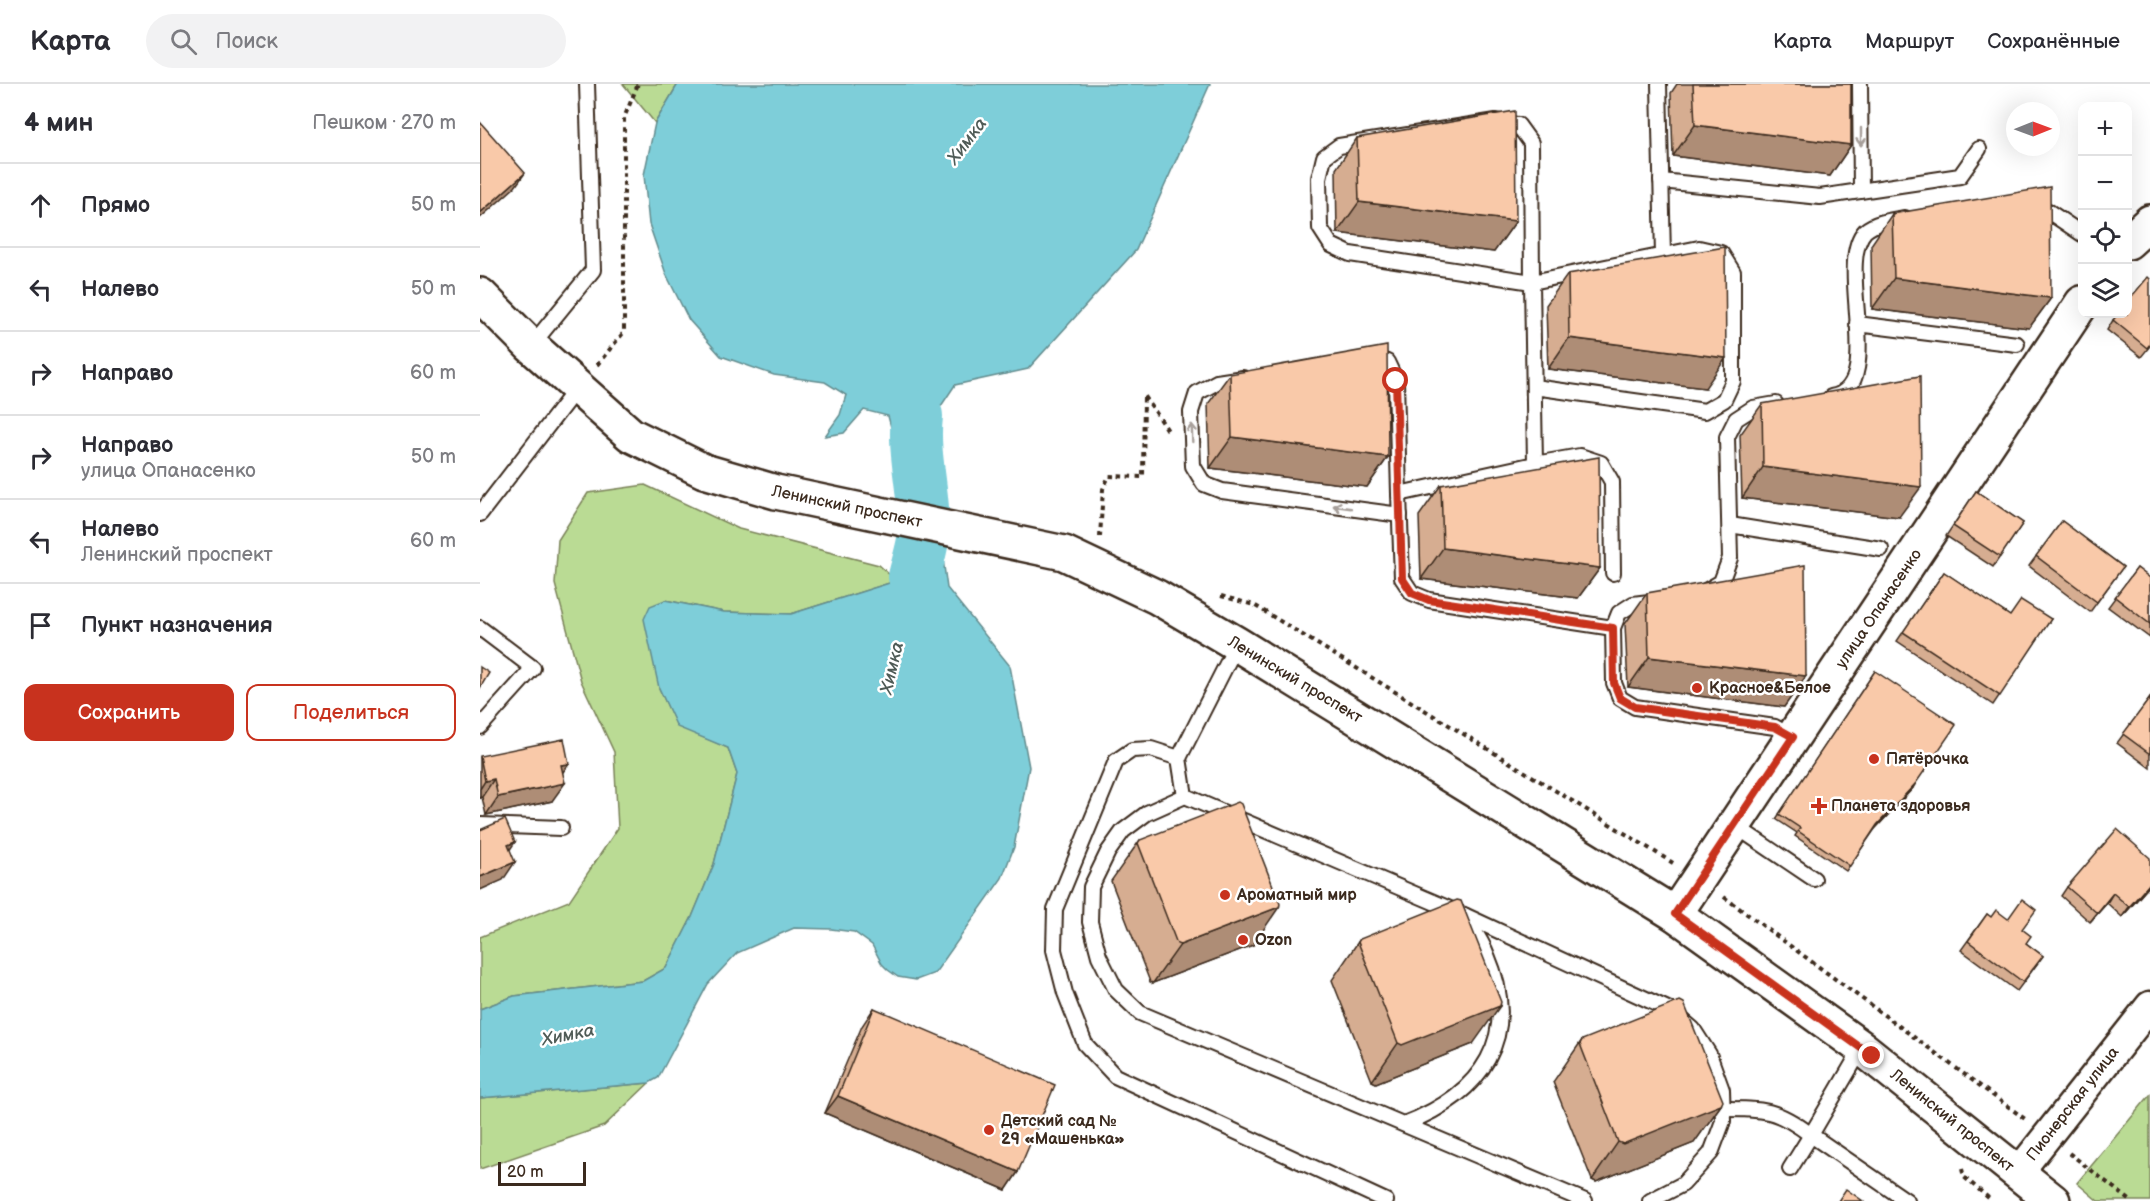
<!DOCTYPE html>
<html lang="ru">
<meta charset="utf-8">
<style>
:root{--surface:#fff;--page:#f2f2f3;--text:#2b2b33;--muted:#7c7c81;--line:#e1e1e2;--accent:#c8321e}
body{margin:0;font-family:"Balsamiq Sans",sans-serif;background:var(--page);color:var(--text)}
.controls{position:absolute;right:18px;top:18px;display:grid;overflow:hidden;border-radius:12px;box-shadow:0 6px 24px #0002}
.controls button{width:54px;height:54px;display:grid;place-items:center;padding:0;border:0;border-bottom:2px solid var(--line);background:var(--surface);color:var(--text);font:30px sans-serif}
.compass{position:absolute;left:1526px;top:18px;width:54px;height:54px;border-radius:50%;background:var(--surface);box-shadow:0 6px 24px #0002;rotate:89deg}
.scale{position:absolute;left:18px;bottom:15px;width:88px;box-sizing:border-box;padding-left:6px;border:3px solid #3b2a1e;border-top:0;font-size:16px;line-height:21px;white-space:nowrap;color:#3b2a1e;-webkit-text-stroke:4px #fff;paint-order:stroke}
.stop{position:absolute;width:18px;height:18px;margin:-14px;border:4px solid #c8321e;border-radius:50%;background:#fff}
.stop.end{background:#c8321e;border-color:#fff;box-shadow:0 2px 6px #0008}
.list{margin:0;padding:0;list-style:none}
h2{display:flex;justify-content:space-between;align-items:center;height:78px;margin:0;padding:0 24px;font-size:26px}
h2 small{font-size:20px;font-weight:400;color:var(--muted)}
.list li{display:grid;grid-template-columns:39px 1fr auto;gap:18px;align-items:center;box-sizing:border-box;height:84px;padding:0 24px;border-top:2px solid var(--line)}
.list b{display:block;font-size:22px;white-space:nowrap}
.list p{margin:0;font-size:20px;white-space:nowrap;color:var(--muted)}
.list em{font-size:20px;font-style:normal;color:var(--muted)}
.actions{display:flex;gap:12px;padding:18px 24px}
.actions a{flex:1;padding:14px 0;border:2px solid var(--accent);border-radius:12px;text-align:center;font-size:21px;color:var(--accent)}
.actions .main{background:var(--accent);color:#fff}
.icon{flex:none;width:33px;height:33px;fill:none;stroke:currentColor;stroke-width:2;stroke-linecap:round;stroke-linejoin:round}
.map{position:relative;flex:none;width:1670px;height:1117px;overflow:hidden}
header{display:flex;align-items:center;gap:36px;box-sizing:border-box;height:84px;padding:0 30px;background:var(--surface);border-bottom:2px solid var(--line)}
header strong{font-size:28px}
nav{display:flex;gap:33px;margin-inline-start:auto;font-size:21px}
.search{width:420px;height:54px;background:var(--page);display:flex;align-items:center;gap:15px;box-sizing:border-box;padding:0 21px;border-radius:33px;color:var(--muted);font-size:22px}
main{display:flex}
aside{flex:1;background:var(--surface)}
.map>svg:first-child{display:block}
.green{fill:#badb94;stroke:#7a8259;stroke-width:1.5}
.water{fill:#7eced9;stroke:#638c8e;stroke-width:1.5}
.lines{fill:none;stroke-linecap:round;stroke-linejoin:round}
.river{stroke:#7eced9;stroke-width:52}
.lane-casing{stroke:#3b2a1e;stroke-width:18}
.street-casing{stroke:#3b2a1e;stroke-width:33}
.secondary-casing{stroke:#3b2a1e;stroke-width:38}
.path{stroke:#3b2a1e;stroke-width:4;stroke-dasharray:4.5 4.5;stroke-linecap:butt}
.lane{stroke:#fff;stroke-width:14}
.street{stroke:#fff;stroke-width:28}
.secondary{stroke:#fff;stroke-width:33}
.wall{fill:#d6ad91;stroke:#3b2a1e;stroke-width:1.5}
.shaded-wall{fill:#ae8d76;stroke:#3b2a1e;stroke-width:1.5}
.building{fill:#f9c9a9;stroke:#3b2a1e;stroke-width:1.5}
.oneway{stroke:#a79f9a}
.route{stroke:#c8321e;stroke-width:8}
.poi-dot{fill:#c8321e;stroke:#fff;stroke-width:2}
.labels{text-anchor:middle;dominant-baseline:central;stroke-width:5;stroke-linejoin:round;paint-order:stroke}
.street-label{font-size:16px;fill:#3b2a1e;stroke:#fff}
.poi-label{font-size:16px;font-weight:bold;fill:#3b2a1e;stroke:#fff;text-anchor:start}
.water-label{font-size:18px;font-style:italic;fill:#4f5b56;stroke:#fff}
</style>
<header>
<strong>Карта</strong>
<div class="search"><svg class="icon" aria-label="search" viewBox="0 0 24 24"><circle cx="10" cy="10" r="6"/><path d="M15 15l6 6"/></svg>Поиск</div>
<nav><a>Карта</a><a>Маршрут</a><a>Сохранённые</a></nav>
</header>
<main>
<aside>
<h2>4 мин<small>Пешком · 270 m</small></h2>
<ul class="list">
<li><svg class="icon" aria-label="ahead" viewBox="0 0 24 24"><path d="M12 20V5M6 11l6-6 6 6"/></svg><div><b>Прямо</b></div><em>50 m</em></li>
<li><svg class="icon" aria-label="left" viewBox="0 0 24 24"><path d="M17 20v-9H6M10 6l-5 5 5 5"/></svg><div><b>Налево</b></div><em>50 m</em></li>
<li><svg class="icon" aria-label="right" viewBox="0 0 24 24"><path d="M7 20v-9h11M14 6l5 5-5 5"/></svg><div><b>Направо</b></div><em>60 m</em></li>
<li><svg class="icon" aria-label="right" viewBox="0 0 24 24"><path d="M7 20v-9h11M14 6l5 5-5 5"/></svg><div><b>Направо</b><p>улица Опанасенко</p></div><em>50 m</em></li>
<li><svg class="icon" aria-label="left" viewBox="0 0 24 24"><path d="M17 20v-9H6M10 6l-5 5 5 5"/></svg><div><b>Налево</b><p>Ленинский проспект</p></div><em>60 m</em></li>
<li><svg class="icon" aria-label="arrive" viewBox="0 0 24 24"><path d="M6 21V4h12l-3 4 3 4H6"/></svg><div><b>Пункт назначения</b></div></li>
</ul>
<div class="actions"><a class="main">Сохранить</a><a>Поделиться</a></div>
</aside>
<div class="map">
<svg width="1670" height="1117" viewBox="0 0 1670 1117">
<rect width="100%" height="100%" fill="#fff"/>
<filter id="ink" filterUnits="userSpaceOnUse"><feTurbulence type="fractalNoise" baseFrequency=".0167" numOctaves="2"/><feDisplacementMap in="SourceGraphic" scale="12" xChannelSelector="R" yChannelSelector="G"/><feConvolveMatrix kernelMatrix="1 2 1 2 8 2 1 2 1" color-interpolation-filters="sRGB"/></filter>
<g filter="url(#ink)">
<g class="green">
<path d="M143,0h55l-23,39z"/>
<path d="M165,401l94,44 140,36 17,16 -105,33 -67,-2 -59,-12 -6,88 18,38 51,22 9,26 -23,90 -22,53 -26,51 -23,13 -129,15 -34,13v-72l89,-36 49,-73 -4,-76 -33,-71 -26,-97 3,-44 30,-47z"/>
<path d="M169,999l-45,43 -124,43v-71z"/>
<path d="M1670,1011v106h-52l-21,-18z"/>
</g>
<g class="water">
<path d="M198,0h532l-74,166 -108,119 -73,16 -16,24 1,84 -34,-10 -18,-67 -24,-6 -20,23 -19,3 15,-21 6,-20 -21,-13 -51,-7 -53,-19 -32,-36 -23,-46 -17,-50 -5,-49 11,-52z"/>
<path d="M423,450l38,10 6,44 63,78 19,101 -15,80 -12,31 -67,95 -19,7 -18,-3 -10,-7 -6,-6 -10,-19 -18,-13 -23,-3 -37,-1 -57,25 -29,31 -50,94 -9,5 -169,15v-89l34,-13 129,-15 23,-13 26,-51 22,-53 23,-90 -9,-26 -51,-21 -18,-39 -15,-69 6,-13 15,-6 59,12 67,2 105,-33z"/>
</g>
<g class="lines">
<path class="river" d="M434,493c3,-12 7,-25 9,-37 4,-42 -11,-83 -6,-124"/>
<defs>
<g id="lane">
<path d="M1179,0l4,172"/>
<path d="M1380,0l1,107"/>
<path d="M1016,37l22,4 13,18 1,139 -182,-28 -19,-9 -11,-17 -1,-50 5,-21 15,-11z"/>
<path d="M1181,97l159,16 140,-21 19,-27"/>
<path d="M1556,119l46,31"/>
<path d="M1377,240l160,20"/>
<path d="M51,262l62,-76 -6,-186"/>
<path d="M893,274l14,4 9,19 3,113"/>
<path d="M763,294l-26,4 -20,11 -6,19 2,54 11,18 18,7 178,24"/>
<path d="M1054,303l171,24 19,-11 9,-19v-109l-12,-19 -22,-5 -167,34 3,182 -136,30 3,84 10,15 17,7 184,28"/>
<path d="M1351,313c57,-8 3,-133 34,-166 10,-9 28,-11 40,-13"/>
<path d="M1055,380l45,-8 21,7 11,19 1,91"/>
<path d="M0,430l97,-126"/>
<path d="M1250,441l151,24"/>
<path d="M1227,506l14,-8 9,-24 -3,-121 9,-18 17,-11 23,-4"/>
<path d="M1177,517l-24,3 -14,9 -6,15 1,55 6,15 15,9 140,20 18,10"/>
<path d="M0,544l53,40 -53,59"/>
<path d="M699,674l-28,-9 -19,1 -16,11 -61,148 -1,41 11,43 20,51 30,32 271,125"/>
<path d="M705,712l-6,-38 58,-114"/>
<path d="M0,741l81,3"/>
<path d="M1254,741l80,54"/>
<path d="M1243,1025c41,0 54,0 88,26l51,-87"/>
<path d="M924,1040c78,-30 118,-87 83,-169 -5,-14 -15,-27 -23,-40"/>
<path d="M1310,1085l21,-34 96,66"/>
<path d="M1105,1117l-445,-188 -24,-23 -17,-34 -9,-34 1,-35 17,-35 15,-21 24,-18 38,-17 279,119 208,96 21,18 16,25 13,36 1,31 -12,32 -28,31 -33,17"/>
</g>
<path id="street" d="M1538,1089l132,-167"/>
<g id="secondary">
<path d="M1648,158l22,-20"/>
<path d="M0,211l51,51 100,89 73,36 72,21 288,61 93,44 80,47 438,270 187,134 191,153"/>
<path d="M1195,830l407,-611"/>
</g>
</defs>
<use href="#lane" class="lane-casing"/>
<use href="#street" class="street-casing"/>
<use href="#secondary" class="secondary-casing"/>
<g class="path">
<path d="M117,281l27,-33v-214l14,-34"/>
<path d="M620,453l3,-48 6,-13 34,1 1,-82 25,37"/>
<path d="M741,512l33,9 419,258"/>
<path d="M1244,813l301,222"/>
<path d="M1589,1069l62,48"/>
<path d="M1482,1085l2,8 27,23"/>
</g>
<use href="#lane" class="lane"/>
<use href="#street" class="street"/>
<use href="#secondary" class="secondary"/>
</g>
<g class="wall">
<path d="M1197,0h174v61l-21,31 -157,-20 -2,-63z"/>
<path d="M877,54l159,83 -22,31 -157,-19 -1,-64z"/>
<path d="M1412,130l159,84 -22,30 -157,-19 -1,-64z"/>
<path d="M1088,190l137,114 -157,-19 -2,-64z"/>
<path d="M1633,236l37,26 -9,11 -34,-27z"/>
<path d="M750,290l158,83 -21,30 -157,-19 -2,-64z"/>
<path d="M1282,320l137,113 -157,-19 -2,-63z"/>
<path d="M961,401l159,83 -22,30 -157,-19 -2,-63z"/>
<path d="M1496,407l47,32 -30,44 -47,-31z"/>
<path d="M1582,437l61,46 -33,45 -61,-46z"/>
<path d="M1657,484l13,10v60l-42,-31z"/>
<path d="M1464,488l66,44 41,3 -58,86 -96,-64z"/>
<path d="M1167,509l159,83 -22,31 -156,-20 -3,-63z"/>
<path d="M1395,587l38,117 -38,41 -29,42 -51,-35 2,-3 -21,-14z"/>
<path d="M1670,614v70l-33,-25z"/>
<path d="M0,673l89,7 -7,9 -10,28 -66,14 -4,-18 -2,1z"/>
<path d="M660,756l113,105 -100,38 -3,-1 -39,-101z"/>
<path d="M1670,801l-28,32 -15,-14 -17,19 -29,-26 6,-9z"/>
<path d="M1507,830l4,3 31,12 4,14 17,13 -26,35 -56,-41z"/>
<path d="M880,855l113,105 -97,39 -4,-2 -40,-101z"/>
<path d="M394,924l144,164 -12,18 -181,-77 37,-87z"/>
<path d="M1102,956l139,65 -27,38 -98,39 -4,-2 -39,-98z"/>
</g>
<g class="shaded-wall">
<path d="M1215,41l156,20 -21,31 -157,-20z"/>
<path d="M45,89l-10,14 -35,31v-5z"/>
<path d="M879,118l157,19 -22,31 -157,-19z"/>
<path d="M1414,194l157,20 -22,30 -157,-19z"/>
<path d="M1089,254l157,20 -21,30 -157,-19z"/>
<path d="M752,353l156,20 -21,30 -157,-19z"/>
<path d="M1283,383l158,20 -22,30 -157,-19z"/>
<path d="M963,464l157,20 -22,30 -157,-19z"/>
<path d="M1169,573l157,19 -22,31 -156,-20z"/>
<path d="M89,680l-13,17 5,-16z"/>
<path d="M14,695l-12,18 -2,1v-9l5,-8z"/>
<path d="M85,699l-13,18 -66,14 12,-18z"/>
<path d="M1436,699l-3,5 -39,42 3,-5z"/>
<path d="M35,758l-12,18 5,-15z"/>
<path d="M35,778l-12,18 -23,10v-13z"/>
<path d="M1670,799v2l-28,32 7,-10z"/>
<path d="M1633,809l-6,10 -17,19 7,-9z"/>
<path d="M799,823l-26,38 -100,38 27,-38z"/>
<path d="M1020,922l-27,38 -97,39 -4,-2 26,-38z"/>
<path d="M358,1012l180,76 -12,18 -181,-77z"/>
<path d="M1241,1021l-27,38 -98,39 -4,-2 26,-38z"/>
</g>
<g class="building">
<path d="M1213,0h158v61l-156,-20z"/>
<path d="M1035,27l1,110 -157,-19 -2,-64z"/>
<path d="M0,38l45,51 -45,40z"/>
<path d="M1570,103l1,111 -157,-20 -2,-64z"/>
<path d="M1245,163l1,111 -157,-20 -1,-64z"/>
<path d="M1668,193l2,2v65l-3,4 -34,-28 5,-6h9v-12z"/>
<path d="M907,262l1,111 -156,-20 -2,-63z"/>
<path d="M1440,292l1,111 -158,-20 -1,-63z"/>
<path d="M1119,373l1,111 -157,-20 -2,-63z"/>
<path d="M1496,407l47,32 -23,34 -47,-31z"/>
<path d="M1582,437l61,46 -26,35 -61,-46z"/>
<path d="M1325,481l1,111 -157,-19 -2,-64z"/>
<path d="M1657,484l13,10v46l-35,-27z"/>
<path d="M1464,488l66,44 11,-16 30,19 -51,77 -97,-64z"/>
<path d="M0,583l9,6 -9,15z"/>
<path d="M1395,587l81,54 -40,58 -39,42 -27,41 -52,-35 2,-3 -21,-14z"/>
<path d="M1670,614v56l-27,-20z"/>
<path d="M84,655l5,25 -8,1 4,18 -67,14 -4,-18 -9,2 -5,-25z"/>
<path d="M758,718l3,2 39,100 -1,3 -99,38 -3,-1 -39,-101 2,-3z"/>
<path d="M25,735l10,23 -7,3 7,17 -35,15v-47z"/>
<path d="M1637,745l33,29v25l-21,24 -16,-14 -16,20 -30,-26z"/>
<path d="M1542,815l14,11 -14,19 9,7 -5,7 17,13 -20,26 -55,-41 19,-27 4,3 5,-7 12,9z"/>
<path d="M977,816l4,1 40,101 -1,4 -98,39 -4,-2 -40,-101 2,-3z"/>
<path d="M1200,917l4,2 39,98 -2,4 -98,39 -5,-2 -38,-98 2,-4z"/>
<path d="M394,924l181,77 -37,87 -180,-76z"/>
<path d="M1366,1105l17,12h-25z"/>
</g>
<defs><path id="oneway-shaft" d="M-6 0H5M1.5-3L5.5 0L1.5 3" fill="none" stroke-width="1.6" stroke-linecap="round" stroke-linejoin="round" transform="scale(1.5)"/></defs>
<g class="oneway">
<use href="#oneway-shaft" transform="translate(1381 53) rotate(90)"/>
<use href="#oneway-shaft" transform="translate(712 349) rotate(-92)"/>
<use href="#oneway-shaft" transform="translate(862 423) rotate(-172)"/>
</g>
</g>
<g class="lines" filter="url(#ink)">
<path class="route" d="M916,297l6,197 10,15 17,7 184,28 1,55 6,15 15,9 140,20 18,10 -118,177 197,142"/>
</g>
<g class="poi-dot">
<circle cx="1217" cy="604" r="6"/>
<circle cx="1394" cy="675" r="6"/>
<path d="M1336 713h6v6h6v6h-6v6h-6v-6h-6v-6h6z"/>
<circle cx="745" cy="811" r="6"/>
<circle cx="763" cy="856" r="6"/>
<circle cx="509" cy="1046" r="6"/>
</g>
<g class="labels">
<g class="street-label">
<text transform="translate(367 423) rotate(12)">Ленинский проспект</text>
<text transform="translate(1399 525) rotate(-56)">улица Опанасенко</text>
<text transform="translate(815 596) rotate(31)">Ленинский проспект</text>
<text transform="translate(1593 1020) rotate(-52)">Пионерская улица</text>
<text transform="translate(1472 1037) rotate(39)">Ленинский проспект</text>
</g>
<g class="poi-label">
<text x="1229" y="604">Красное&amp;Белое</text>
<text x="1406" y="675">Пятёрочка</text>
<text x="1351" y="722">Планета здоровья</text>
<text x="757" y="811">Ароматный мир</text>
<text x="775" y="856">Ozon</text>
<text x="521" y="1037">Детский сад №<tspan x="521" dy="18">29 «Машенька»</tspan></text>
</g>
<g class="water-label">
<text transform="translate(487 57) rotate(-53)">Химка</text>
<text transform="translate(412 584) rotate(-77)">Химка</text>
<text transform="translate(88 951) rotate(-11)">Химка</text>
</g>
</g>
</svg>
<div class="controls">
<button>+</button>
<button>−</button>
<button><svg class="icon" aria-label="locate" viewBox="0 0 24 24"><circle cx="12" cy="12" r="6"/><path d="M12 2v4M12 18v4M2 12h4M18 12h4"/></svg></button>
<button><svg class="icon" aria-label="layers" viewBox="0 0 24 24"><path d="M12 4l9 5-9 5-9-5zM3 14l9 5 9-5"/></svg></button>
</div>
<svg class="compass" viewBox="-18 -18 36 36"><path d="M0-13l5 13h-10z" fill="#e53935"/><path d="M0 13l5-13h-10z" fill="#7c7c81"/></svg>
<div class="scale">20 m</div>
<div class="stop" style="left:916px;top:297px"></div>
<div class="stop end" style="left:1392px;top:972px"></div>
</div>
</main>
